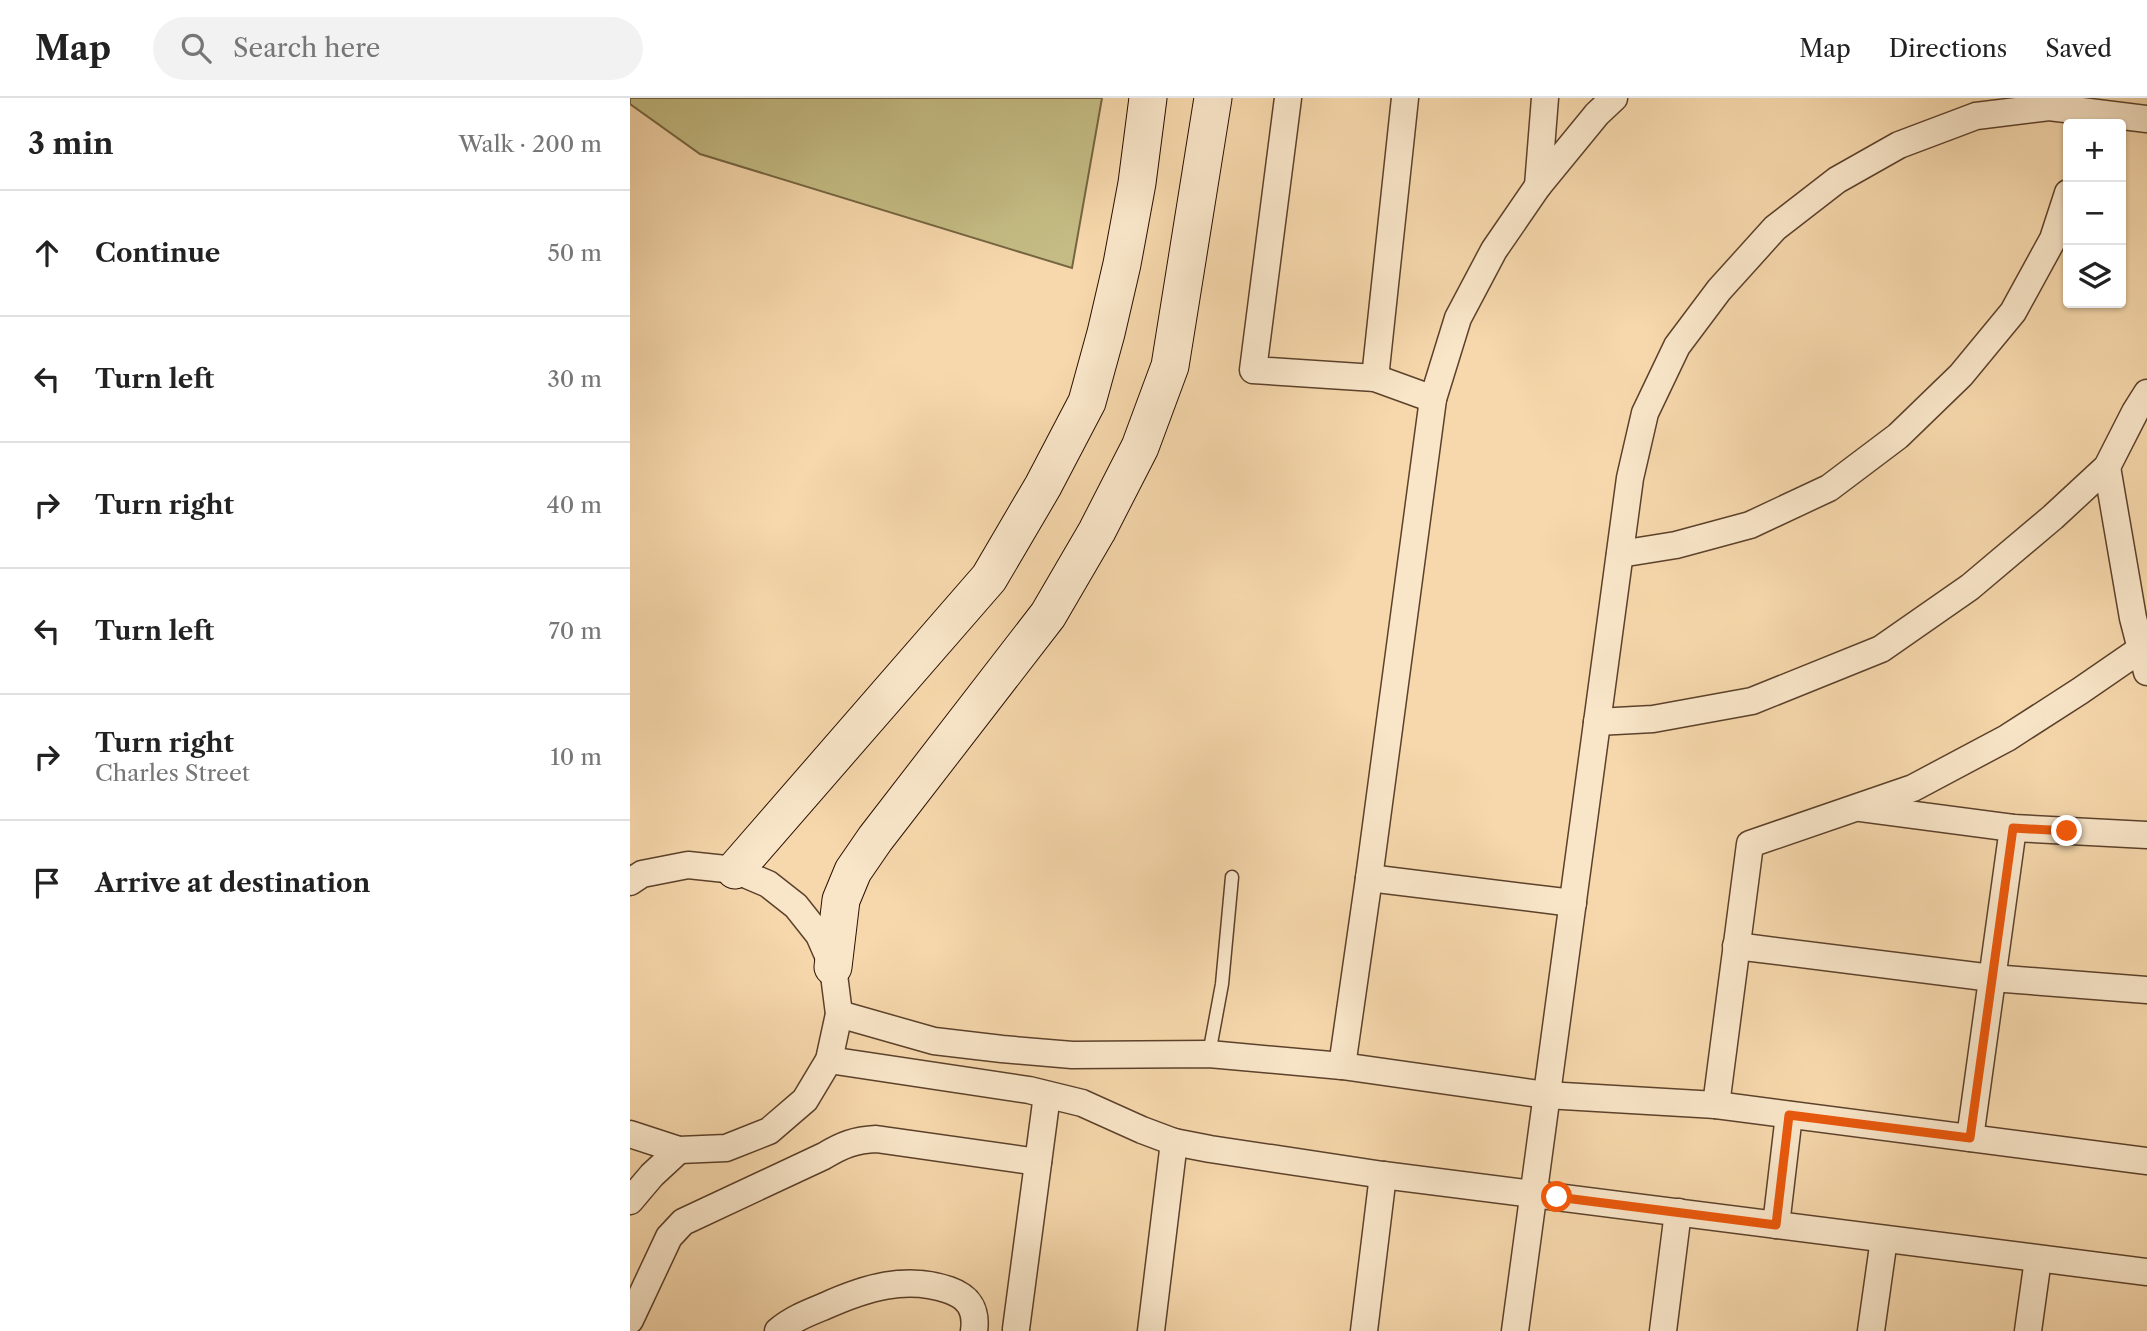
<!DOCTYPE html>
<meta charset="utf-8">
<style>
:root{--surface:#fff;--page:#f2f2f2;--text:#222;--muted:#767676;--line:#e0e0e0}
body{margin:0;font-family:"Libre Caslon Text",serif;background:var(--page);color:var(--text)}
.controls{position:absolute;right:21px;top:21px;display:grid;overflow:hidden;border-radius:7px;box-shadow:0 2px 5px #0004}
.controls button{width:63px;height:63px;display:grid;place-items:center;padding:0;border:0;border-bottom:2px solid var(--line);background:var(--surface);color:var(--text);font:35px sans-serif}
.stop{position:absolute;width:21px;height:21px;margin:-16px;border:5px solid #ea580c;border-radius:50%;background:#fff}
.stop.end{background:#ea580c;border-color:#fff;box-shadow:0 2px 7px #0008}
.list{margin:0;padding:0;list-style:none}
h2{display:flex;justify-content:space-between;align-items:center;height:91px;margin:0;padding:0 28px;font-size:30px}
h2 small{font-size:23px;font-weight:400;color:var(--muted)}
.list li{display:grid;grid-template-columns:46px 1fr auto;gap:21px;align-items:center;box-sizing:border-box;height:126px;padding:0 28px;border-top:2px solid var(--line)}
.list b{display:block;font-size:26px;white-space:nowrap}
.list p{margin:0;font-size:23px;white-space:nowrap;color:var(--muted)}
.list em{font-size:23px;font-style:normal;color:var(--muted)}
.icon{flex:none;width:38px;height:38px;fill:none;stroke:currentColor;stroke-width:2;stroke-linecap:round;stroke-linejoin:round}
.map{position:relative;flex:none;width:1517px;height:1233px;overflow:hidden}
header{display:flex;align-items:center;gap:42px;box-sizing:border-box;height:98px;padding:0 35px;background:var(--surface);border-bottom:2px solid var(--line)}
header strong{font-size:33px}
nav{display:flex;gap:38px;margin-inline-start:auto;font-size:24px}
.search{width:490px;height:63px;background:var(--page);display:flex;align-items:center;gap:18px;box-sizing:border-box;padding:0 24px;border-radius:38px;color:var(--muted);font-size:26px}
main{display:flex}
aside{flex:1;background:var(--surface)}
.map>svg:first-child{display:block}
.green{fill:#c4bc84;stroke:#766642;stroke-width:2}
.lines{fill:none;stroke-linecap:round;stroke-linejoin:round}
.lane-casing{stroke:#5c412b;stroke-width:15}
.street-casing{stroke:#5c412b;stroke-width:29}
.secondary-casing{stroke:#290f00;stroke-width:39}
.lane{stroke:#f9e6c9;stroke-width:12}
.street{stroke:#f9e6c9;stroke-width:26}
.secondary{stroke:#f9e6c9;stroke-width:37}
.route{stroke:#ea580c;stroke-width:9}
</style>
<header>
<strong>Map</strong>
<div class="search"><svg class="icon" aria-label="search" viewBox="0 0 24 24"><circle cx="10" cy="10" r="6"/><path d="M15 15l6 6"/></svg>Search here</div>
<nav><a>Map</a><a>Directions</a><a>Saved</a></nav>
</header>
<main>
<aside>
<h2>3 min<small>Walk · 200 m</small></h2>
<ul class="list">
<li><svg class="icon" aria-label="ahead" viewBox="0 0 24 24"><path d="M12 20V5M6 11l6-6 6 6"/></svg><div><b>Continue</b></div><em>50 m</em></li>
<li><svg class="icon" aria-label="left" viewBox="0 0 24 24"><path d="M17 20v-9H6M10 6l-5 5 5 5"/></svg><div><b>Turn left</b></div><em>30 m</em></li>
<li><svg class="icon" aria-label="right" viewBox="0 0 24 24"><path d="M7 20v-9h11M14 6l5 5-5 5"/></svg><div><b>Turn right</b></div><em>40 m</em></li>
<li><svg class="icon" aria-label="left" viewBox="0 0 24 24"><path d="M17 20v-9H6M10 6l-5 5 5 5"/></svg><div><b>Turn left</b></div><em>70 m</em></li>
<li><svg class="icon" aria-label="right" viewBox="0 0 24 24"><path d="M7 20v-9h11M14 6l5 5-5 5"/></svg><div><b>Turn right</b><p>Charles Street</p></div><em>10 m</em></li>
<li><svg class="icon" aria-label="arrive" viewBox="0 0 24 24"><path d="M6 21V4h12l-3 4 3 4H6"/></svg><div><b>Arrive at destination</b></div></li>
</ul>
</aside>
<div class="map">
<svg width="1517" height="1233" viewBox="0 0 1517 1233">
<rect width="100%" height="100%" fill="#f6d8ac"/>
<filter id="stains"><feTurbulence type="fractalNoise" baseFrequency=".00286" numOctaves="4"/><feColorMatrix values="0 0 0 0 .2 0 0 0 0 .09 0 0 0 0 .02 0 0 0 .5 -.17"/></filter>
<radialGradient id="worn" r=".72"><stop offset=".6" stop-color="#630" stop-opacity="0"/><stop offset="1" stop-color="#630" stop-opacity=".3"/></radialGradient>
<path class="green" d="M0,0h472l-30,170 -372,-114 -70,-50z"/>
<g class="lines">
<defs>
<path id="lane" d="M579,956l13,-70 10,-107"/>
<g id="street">
<path d="M658,0l-35,272 122,8 58,21"/>
<path d="M908,88l7,-88"/>
<path d="M745,280l30,-280"/>
<path d="M1477,369l26,151 14,54"/>
<path d="M990,456l56,-9 74,-20 79,-37 69,-52 63,-61 52,-63 40,-73 15,-46"/>
<path d="M967,624l56,-3 99,-18 129,-52 89,-62 83,-70 54,-50 28,-55 12,-19"/>
<path d="M1231,710l152,20 134,7"/>
<path d="M739,780l204,25"/>
<path d="M0,784l12,-8 46,-9 47,5 33,14 28,22 23,29 14,32 6,47 -10,46 -24,40 -36,31 -43,17 -47,2 -49,-16"/>
<path d="M1106,848l256,32 155,12"/>
<path d="M209,916l95,27 68,8 70,6 137,-1 133,12 204,29 170,10 431,56"/>
<path d="M199,962l200,30 53,13 60,27 32,12 36,7 173,26 764,97"/>
<path d="M712,968l27,-188 64,-479 25,-81 36,-68 44,-64 59,-72 17,-16"/>
<path d="M1086,1007l34,-261 163,-56 94,-50 73,-47 61,-42"/>
<path d="M1340,1040l43,-310"/>
<path d="M0,1103l22,-26 27,-25"/>
<path d="M1146,1127l13,-110"/>
<path d="M0,1222l39,-83 14,-15 141,-66c18,-11 31,-16 52,-17l162,23"/>
<path d="M386,1231l31,-234"/>
<path d="M148,1233c14,-12 30,-18 47,-25 40,-18 81,-31 124,-16 20,7 28,20 25,41"/>
<path d="M521,1233l23,-189"/>
<path d="M734,1233l19,-156"/>
<path d="M885,1233l115,-853 15,-65 32,-67 42,-56 56,-62 62,-48 62,-35 77,-29 73,-9 98,12"/>
<path d="M1033,1233l15,-119"/>
<path d="M1241,1233l13,-92"/>
<path d="M1398,1233l10,-72"/>
</g>
<g id="secondary">
<path d="M105,772l254,-292 54,-92 44,-84 19,-69 16,-69 15,-81 11,-85"/>
<path d="M203,869l8,-67 12,-29 22,-32 173,-224 49,-84 43,-84 30,-81 43,-268"/>
</g>
</defs>
<use href="#lane" class="lane-casing"/>
<use href="#street" class="street-casing"/>
<use href="#secondary" class="secondary-casing"/>
<use href="#lane" class="lane"/>
<use href="#street" class="street"/>
<use href="#secondary" class="secondary"/>
</g>
<g class="lines">
<path class="route" d="M927,1099l219,28 13,-110 181,23 43,-310 54,3"/>
</g>
<rect width="100%" height="100%" filter="url(#stains)"/>
<rect width="100%" height="100%" fill="url(#worn)"/>
</svg>
<div class="controls">
<button>+</button>
<button>−</button>
<button><svg class="icon" aria-label="layers" viewBox="0 0 24 24"><path d="M12 4l9 5-9 5-9-5zM3 14l9 5 9-5"/></svg></button>
</div>
<div class="stop" style="left:927px;top:1099px"></div>
<div class="stop end" style="left:1437px;top:733px"></div>
</div>
</main>
